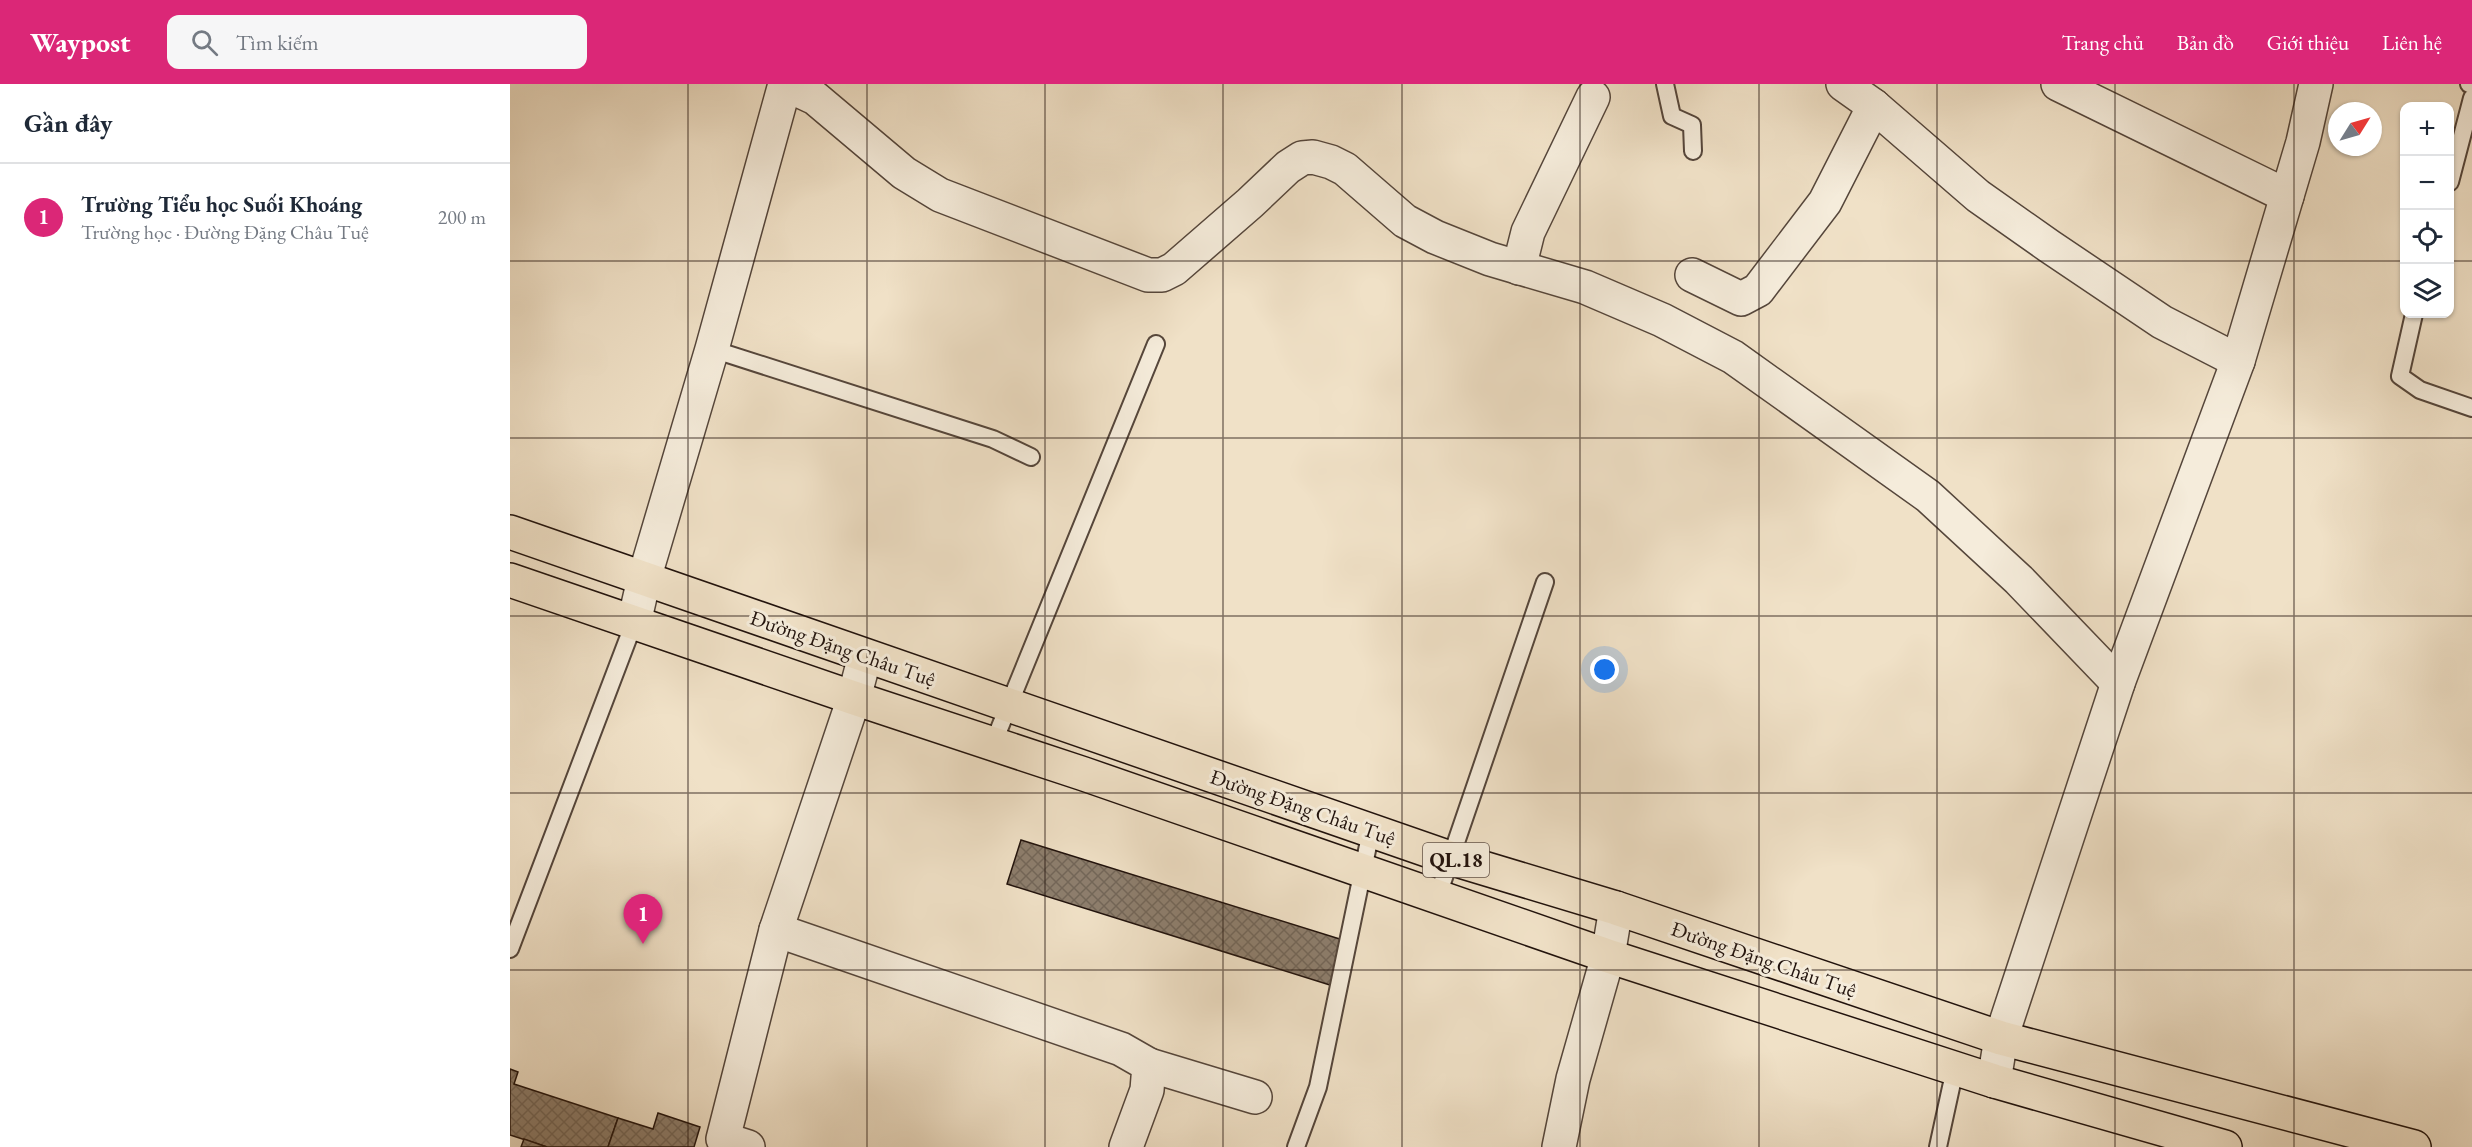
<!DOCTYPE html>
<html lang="vi">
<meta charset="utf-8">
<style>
:root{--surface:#fff;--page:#f6f6f7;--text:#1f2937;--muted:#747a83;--line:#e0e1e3;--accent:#db2777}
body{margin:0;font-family:"EB Garamond",serif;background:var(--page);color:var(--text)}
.controls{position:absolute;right:18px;top:18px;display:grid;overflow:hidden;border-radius:12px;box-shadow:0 2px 4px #0004}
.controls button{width:54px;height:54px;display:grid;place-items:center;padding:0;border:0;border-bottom:2px solid var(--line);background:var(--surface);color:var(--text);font:30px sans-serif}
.compass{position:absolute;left:1818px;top:18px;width:54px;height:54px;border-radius:50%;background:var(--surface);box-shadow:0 2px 4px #0004;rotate:53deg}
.you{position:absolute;left:1095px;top:586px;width:21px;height:21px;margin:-15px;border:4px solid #fff;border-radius:50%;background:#1a73e8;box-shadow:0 0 0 9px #1a73e833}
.badge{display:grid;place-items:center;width:39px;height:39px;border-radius:50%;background:var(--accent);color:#fff;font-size:20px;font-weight:700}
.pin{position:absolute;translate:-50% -50px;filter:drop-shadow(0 2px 3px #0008)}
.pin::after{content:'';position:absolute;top:32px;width:21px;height:18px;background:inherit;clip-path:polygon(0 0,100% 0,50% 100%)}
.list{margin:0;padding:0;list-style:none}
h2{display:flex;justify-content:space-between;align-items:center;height:78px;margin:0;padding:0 24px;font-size:26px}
h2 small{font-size:20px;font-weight:400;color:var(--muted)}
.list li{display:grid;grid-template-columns:39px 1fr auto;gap:18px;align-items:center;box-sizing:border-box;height:108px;padding:0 24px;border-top:2px solid var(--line)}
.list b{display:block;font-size:22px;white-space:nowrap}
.list p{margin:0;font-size:20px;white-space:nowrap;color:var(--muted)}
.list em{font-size:20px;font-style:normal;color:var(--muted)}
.icon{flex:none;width:33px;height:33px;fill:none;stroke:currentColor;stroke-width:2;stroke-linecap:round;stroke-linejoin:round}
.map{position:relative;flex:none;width:1962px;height:1063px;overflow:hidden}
header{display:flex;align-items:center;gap:36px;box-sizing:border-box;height:84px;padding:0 30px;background:var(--accent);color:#fff}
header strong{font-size:28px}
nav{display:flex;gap:33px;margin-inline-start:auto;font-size:21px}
.search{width:420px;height:54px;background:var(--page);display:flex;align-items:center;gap:15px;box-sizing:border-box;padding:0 21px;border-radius:12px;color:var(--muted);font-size:22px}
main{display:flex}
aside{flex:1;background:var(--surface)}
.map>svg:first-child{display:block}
.building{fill:url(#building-cross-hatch);stroke:#21120c;stroke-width:1.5}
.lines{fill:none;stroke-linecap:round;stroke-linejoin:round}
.lane-casing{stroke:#55463b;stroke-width:20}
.street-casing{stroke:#55463b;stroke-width:36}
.primary-casing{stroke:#21120c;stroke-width:36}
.lane{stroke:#f5ecdb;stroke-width:16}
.street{stroke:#f5ecdb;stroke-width:33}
.primary{stroke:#f0e1c7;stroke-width:33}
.grid{fill:none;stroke:#21120c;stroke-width:1.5;stroke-opacity:0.55}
.labels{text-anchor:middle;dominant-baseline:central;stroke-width:6;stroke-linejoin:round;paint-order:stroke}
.shield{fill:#f5ecdb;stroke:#61534a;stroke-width:1.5}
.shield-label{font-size:20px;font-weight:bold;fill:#21120c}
.street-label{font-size:21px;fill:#21120c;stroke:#f5ecdb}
</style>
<header>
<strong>Waypost</strong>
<div class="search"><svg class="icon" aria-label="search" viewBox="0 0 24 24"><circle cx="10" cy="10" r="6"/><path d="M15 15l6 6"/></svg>Tìm kiếm</div>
<nav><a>Trang chủ</a><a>Bản đồ</a><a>Giới thiệu</a><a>Liên hệ</a></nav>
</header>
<main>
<aside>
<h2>Gần đây<small></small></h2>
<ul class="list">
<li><span class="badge">1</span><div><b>Trường Tiểu học Suối Khoáng</b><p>Trường học · Đường Đặng Châu Tuệ</p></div><em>200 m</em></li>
</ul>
</aside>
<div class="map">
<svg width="1962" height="1063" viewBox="0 0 1962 1063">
<defs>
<pattern id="building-cross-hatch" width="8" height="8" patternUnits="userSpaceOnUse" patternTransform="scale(1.5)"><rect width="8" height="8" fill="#8d7e6d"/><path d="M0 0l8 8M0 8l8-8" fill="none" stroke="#736658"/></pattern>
</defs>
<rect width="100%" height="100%" fill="#f0e1c7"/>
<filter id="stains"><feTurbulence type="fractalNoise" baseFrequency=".00333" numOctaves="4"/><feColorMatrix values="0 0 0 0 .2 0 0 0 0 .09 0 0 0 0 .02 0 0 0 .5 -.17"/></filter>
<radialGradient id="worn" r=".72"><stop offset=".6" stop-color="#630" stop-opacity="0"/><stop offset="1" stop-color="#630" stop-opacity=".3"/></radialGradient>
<g class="building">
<path d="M511,756l322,100 -13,45 -323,-101z"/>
<path d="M0,985l8,3 -4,12 104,34 -10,29h-61l-37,-12z"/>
<path d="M148,1029l42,14 -6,20h-86l10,-29 35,11z"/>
<path d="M14,1055l23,8h-26z"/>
</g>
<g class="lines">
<defs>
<g id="lane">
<path d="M1155,0l7,32 20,9 1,26"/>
<path d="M1959,0l3,1"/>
<path d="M1940,98l22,-84"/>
<path d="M1904,230l-14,62 20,14 52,18"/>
<path d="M202,265l281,90 38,18"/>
<path d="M483,660l163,-400"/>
<path d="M927,814l108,-316"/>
<path d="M0,865l124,-326"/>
<path d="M786,1063l22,-60 53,-256"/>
<path d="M1428,1063l17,-78"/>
</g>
<g id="street">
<path d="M275,0l30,14 89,75 36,22 208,80h14l12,-6 76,-66 38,-36 14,-9 11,-1 18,5 14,7 60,52 30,16 55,22 95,28 77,33 71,37 195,139 91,84 99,103"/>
<path d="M1333,0l31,22 104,90 71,50 113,76 76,39"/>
<path d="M1548,0l229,112"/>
<path d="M1009,184l9,-36 65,-135"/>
<path d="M1182,191l49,24 17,-9 67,-88 49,-96"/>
<path d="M124,539l10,-44 68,-230 73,-265"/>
<path d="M266,846l345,119 28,16 -2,25 -21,57"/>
<path d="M639,981l106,32"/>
<path d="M1484,997l7,-43 117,-355 120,-322 65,-219 13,-58"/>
<path d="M238,1063l-25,-8 53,-209 78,-232 11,-42"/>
<path d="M1049,1063l14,-68 35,-123 8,-48"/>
</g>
<g id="primary">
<path d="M0,448l940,326 166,50 385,130 413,109"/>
<path d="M0,496l344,118 230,76 524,182 386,125 231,66"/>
</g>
</defs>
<use href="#lane" class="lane-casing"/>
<use href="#street" class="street-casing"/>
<use href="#primary" class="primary-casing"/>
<use href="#lane" class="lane"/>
<use href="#street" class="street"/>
<use href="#primary" class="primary"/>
</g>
<path class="grid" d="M178,0v1063M357,0v1063M535,0v1063M713,0v1063M892,0v1063M1070,0v1063M1249,0v1063M1427,0v1063M1605,0v1063M1784,0v1063M0,177h1894M1940,177h22M0,354h1962M0,532h1962M0,709h1962M0,886h1962"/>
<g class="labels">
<rect class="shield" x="913" y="759" width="66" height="34" rx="4.5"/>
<g class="shield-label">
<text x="946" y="776">QL.18</text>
</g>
<g class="street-label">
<text transform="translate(333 564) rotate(19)">Đường Đặng Châu Tuệ</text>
<text transform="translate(793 723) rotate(19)">Đường Đặng Châu Tuệ</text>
<text transform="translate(1254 875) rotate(19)">Đường Đặng Châu Tuệ</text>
</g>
</g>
<rect width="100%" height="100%" filter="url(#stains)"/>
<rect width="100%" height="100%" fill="url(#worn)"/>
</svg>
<div class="controls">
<button>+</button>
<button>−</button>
<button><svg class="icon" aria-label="locate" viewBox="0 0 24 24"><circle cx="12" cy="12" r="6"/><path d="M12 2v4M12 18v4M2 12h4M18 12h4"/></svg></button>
<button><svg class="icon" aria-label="layers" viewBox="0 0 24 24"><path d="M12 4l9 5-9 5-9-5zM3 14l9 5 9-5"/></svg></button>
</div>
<svg class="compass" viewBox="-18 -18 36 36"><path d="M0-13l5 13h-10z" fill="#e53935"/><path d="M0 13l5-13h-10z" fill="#747a83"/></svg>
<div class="you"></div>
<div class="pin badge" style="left:133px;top:860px">1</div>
</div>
</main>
